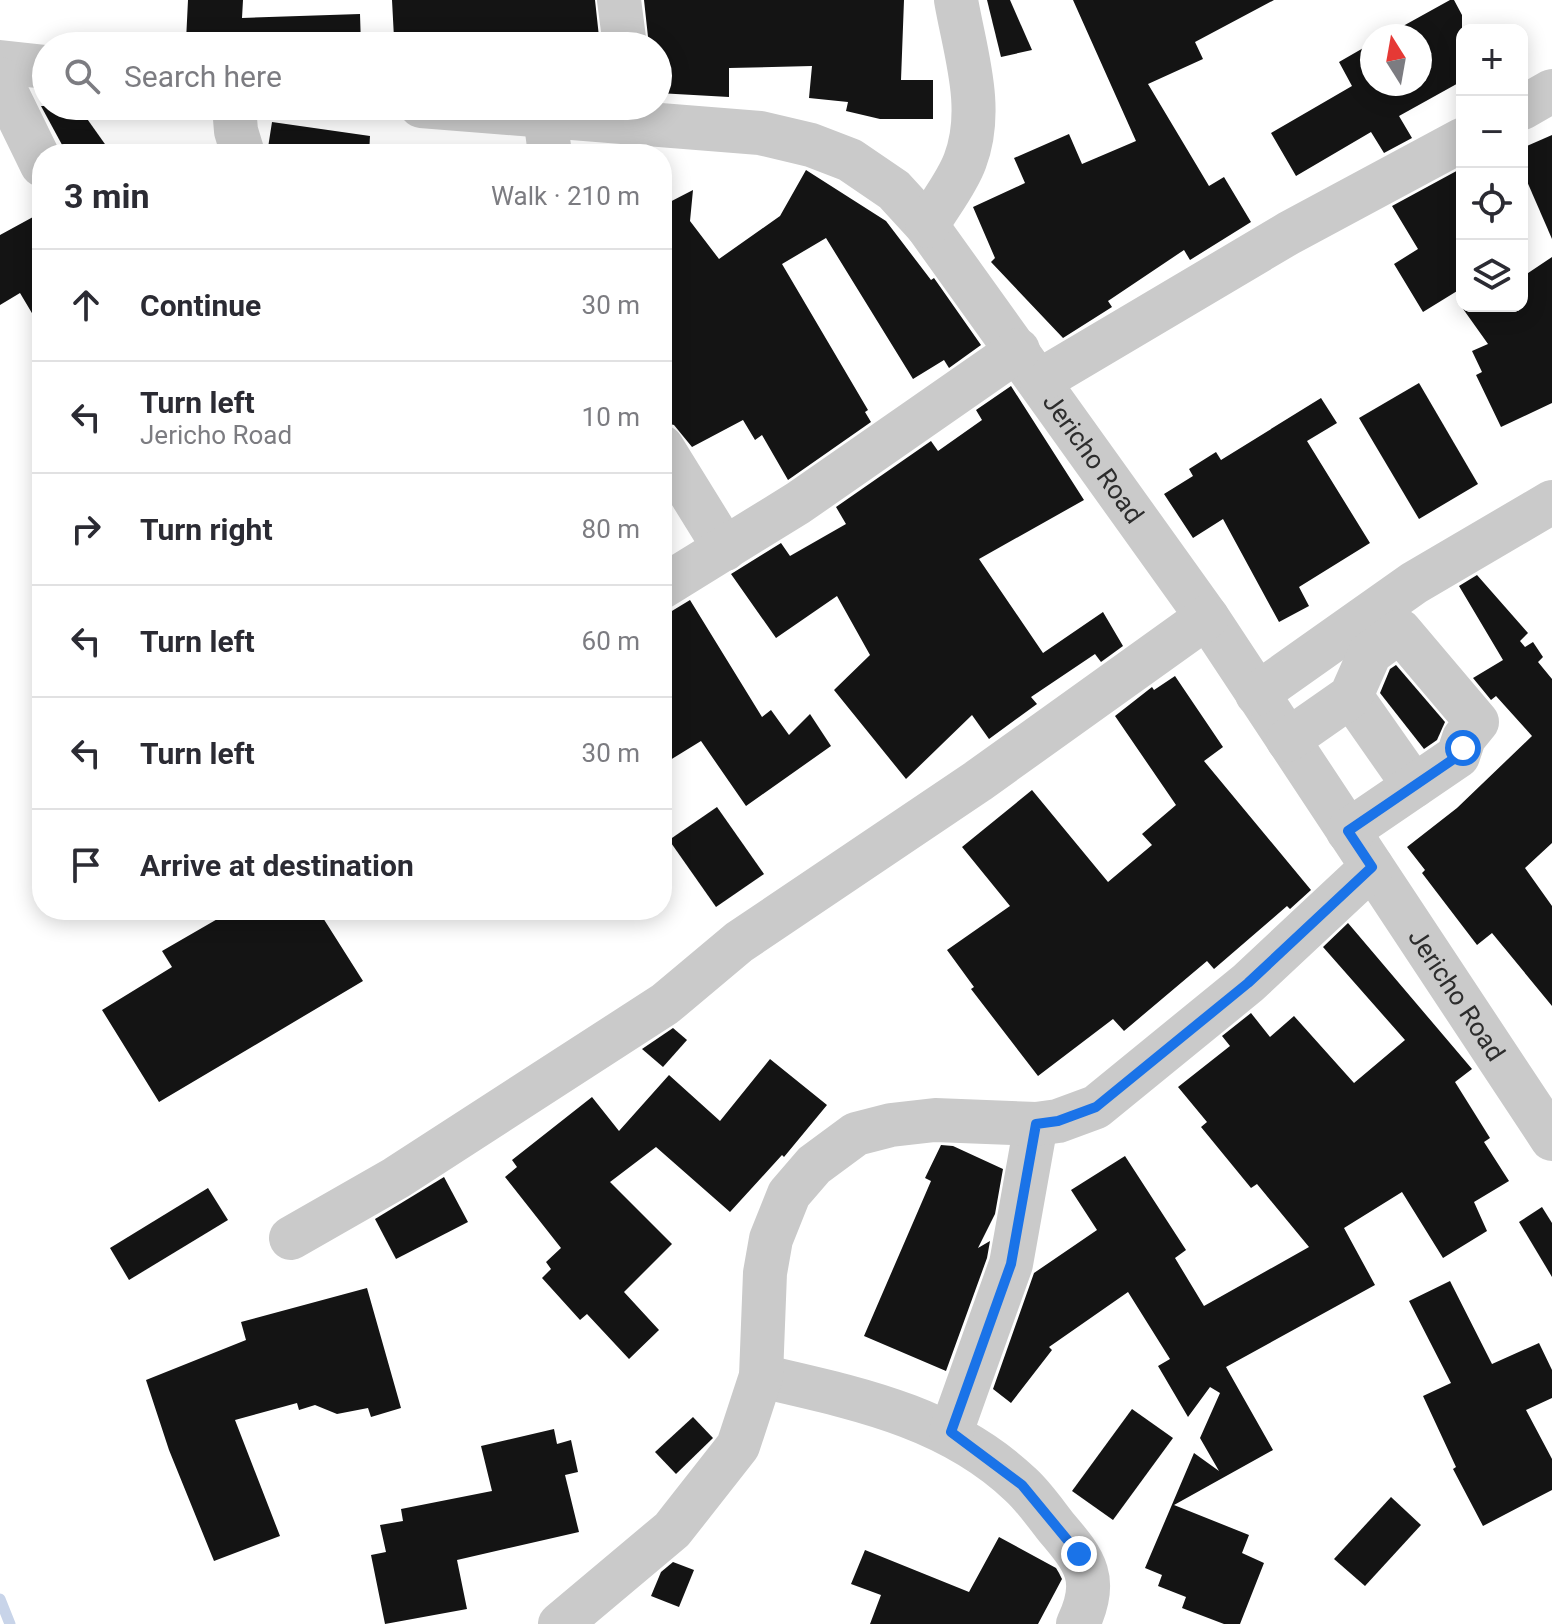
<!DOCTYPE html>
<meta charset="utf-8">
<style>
:root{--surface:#fff;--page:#f2f2f3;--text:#2b2b33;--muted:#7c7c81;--line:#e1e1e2}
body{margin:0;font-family:Roboto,sans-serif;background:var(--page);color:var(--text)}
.controls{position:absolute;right:24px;top:24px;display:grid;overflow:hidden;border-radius:16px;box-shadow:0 4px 20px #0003}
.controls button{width:72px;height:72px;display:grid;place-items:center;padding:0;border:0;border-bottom:2px solid var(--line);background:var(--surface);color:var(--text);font:40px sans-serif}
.compass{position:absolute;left:1360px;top:24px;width:72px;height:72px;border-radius:50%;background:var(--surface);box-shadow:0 4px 20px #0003;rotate:349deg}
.stop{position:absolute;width:24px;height:24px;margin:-18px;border:6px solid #1a73e8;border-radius:50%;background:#fff}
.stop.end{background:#1a73e8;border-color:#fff;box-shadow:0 2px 8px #0008}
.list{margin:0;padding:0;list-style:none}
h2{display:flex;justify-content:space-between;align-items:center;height:104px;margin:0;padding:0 32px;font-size:34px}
h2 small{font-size:26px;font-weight:400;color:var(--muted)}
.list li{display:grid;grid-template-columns:52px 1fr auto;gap:24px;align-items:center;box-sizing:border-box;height:112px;padding:0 32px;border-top:2px solid var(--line)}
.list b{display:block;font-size:30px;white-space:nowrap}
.list p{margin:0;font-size:26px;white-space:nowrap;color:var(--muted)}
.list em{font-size:26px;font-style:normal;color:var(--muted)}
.icon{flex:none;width:44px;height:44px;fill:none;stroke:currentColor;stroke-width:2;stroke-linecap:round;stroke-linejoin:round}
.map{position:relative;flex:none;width:1552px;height:1624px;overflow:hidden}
.search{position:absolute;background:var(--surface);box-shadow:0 4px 20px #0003;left:32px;top:32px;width:640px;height:88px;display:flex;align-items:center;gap:20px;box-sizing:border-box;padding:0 28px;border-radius:44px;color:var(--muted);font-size:30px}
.panel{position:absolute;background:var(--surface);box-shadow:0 4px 20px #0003;left:32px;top:144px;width:640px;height:776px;border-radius:32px}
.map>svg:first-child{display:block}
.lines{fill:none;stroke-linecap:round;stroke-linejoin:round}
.stream{stroke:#c8d4e9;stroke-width:11}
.building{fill:#141414}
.minor{stroke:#cacaca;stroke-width:44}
.route{stroke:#1a73e8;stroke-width:10}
.labels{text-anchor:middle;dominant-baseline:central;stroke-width:8;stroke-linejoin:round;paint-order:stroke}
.street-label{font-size:26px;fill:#2d2d2d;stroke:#fff}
</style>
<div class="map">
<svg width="1552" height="1624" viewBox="0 0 1552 1624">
<rect width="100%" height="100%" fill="#fff"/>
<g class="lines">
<path class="stream" d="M0,1599l10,25"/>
</g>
<g class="building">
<path d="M188,0h55l-1,18 118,-4 1,32 -175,-5z"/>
<path d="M392,0h203l5,46h-139l1,-12 -68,4z"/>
<path d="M644,0h260l-3,80h32v39h-53l-34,-8 2,-9 -39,-4 3,-32 -83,2v29l-71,-4v-47h-9z"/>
<path d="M987,0h23l22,50 -31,7z"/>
<path d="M1073,0h201l-79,42 8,17 -55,25 61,102 15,-9 27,45 -61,38 -6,-10 -76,51 4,6 -49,31 -72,-76 4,-4 -22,-51 52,-24 -11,-25 55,-24 13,30 54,-23z"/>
<path d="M1450,0h4l8,15v66l-63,35 13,22 -28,15 -13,-21 -75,44 -25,-43 81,-47 -13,-24 33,-19v41h48v-48h-35z"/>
<path d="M41,106h37l34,48h-45z"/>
<path d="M272,122l98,14 -1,18h-102z"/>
<path d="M1552,135v104l-30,-69v-22z"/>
<path d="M1462,168v120l-39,24 -29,-48 24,-15 -26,-43z"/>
<path d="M806,170l80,51 45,59 3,-2 47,67 -32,23 -5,-8 -31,19 -87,-141 -44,26 86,146 -3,2 6,10 -83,58 -26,-45 -7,5 -12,-20 -51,27 -18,-22 -12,-3v-216l31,-16 -3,31 29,38 61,-43z"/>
<path d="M33,217l9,16v97l-22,-37 -20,12v-70z"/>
<path d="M1552,257v146l-51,24 -25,-52 6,-3 -10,-21 16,-7 -27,-38h61v-29z"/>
<path d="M1419,383l59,101 -59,35 -60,-101z"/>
<path d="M1011,386l73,114 -105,59 64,94 60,-41 20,34 -22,16 -6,-8 -64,43 6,7 -48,35 -17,-24 -66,64 -72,-89 36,-35 -33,-59 -61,42 -45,-64 50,-31 9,13 56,-32 -10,-17 95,-66 7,10 44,-31 -6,-10z"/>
<path d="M1321,398l16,25 -30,18 63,102 -71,44 10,19 -30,16 -56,-103 -30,19 -29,-44 29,-18 -4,-7 27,-17 5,8z"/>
<path d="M1477,575l51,58 -8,8 5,6 8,-5 10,15 -5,5 14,17v164l-27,25 27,38v100l-60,-73 -15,12 -55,-72 3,-3 -18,-23 50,-39 75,-72 -36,-40 -5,4 -18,-22 30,-18 -44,-74z"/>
<path d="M690,600l72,117 9,-7 18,25 21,-21 21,32 -85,60 -45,-65 -39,24v-148z"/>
<path d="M1396,665l49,57 -8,18 -13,9 -44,-56 10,-24z"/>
<path d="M1175,676l48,71 -19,14 107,129 -21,19 -3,-3 -73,63 -7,-8 -83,70 -11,-12 -75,57 -67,-87 3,-2 -27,-37 63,-44 -48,-59 70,-57 76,92 44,-37 -10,-11 34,-29 -61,-89 37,-29 2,3z"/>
<path d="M717,807l47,67 -48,33 -47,-67z"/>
<path d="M233,910h85l45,71 -204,121 -57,-92 70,-43 -10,-16z"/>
<path d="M1348,923l124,146 -17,13 35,56 -6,4 25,39 -35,21 13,29 -44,27 -41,-66 -58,36 31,57 -149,82 47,83 -99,55 75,30 -7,18 22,10 -24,61h-16l-42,-16 4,-11 -28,-11 4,-11 -17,-7 49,-115 25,18 -19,-33 20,-45 -10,-6 -22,30 -30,-51 12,-7 -42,-67 -79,55 3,3 -41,53 -18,-14 41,-116 63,-43 -26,-40 54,-34 61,94 -11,8 29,48 105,-59 -52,-63 -6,4 -50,-61 6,-5 -29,-35 52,-41 -8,-10 29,-23 19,24 24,-21 60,67 51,-43 -82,-93z"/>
<path d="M673,1028l14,12 -24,27 -21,-18z"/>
<path d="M770,1059l57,46 -43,52 -2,-2 -52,57 -74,-65 -46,35 62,62 -48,48 35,38 -30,29 -42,-45 -7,6 -38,-42 9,-9 -5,-7 15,-14 -56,-71 12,-10 -5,-7 80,-63 27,34 50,-56 51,46z"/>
<path d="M941,1145l12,1 50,23 -8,45 -17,34 12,-7 -3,17 -41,113 -82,-35 67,-155 -6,-3z"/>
<path d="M444,1177l24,45 -72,37 -21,-40z"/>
<path d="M208,1188l20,32 -99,60 -19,-32z"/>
<path d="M1542,1207l10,16v54l-33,-55z"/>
<path d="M1450,1281l42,83 47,-21 13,27v28l-26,12 26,49v31l-69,36 -30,-57 3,-2 -33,-71 28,-13 -42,-82z"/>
<path d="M367,1288l34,120 -30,9 -3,-9 -31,6 -22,-9 -16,5 -2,-7 -62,17 45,116 -66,25 -45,-111 -23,-70 100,-40 -5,-18z"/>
<path d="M1132,1409l41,29 -60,82 -41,-29z"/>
<path d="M693,1417l20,21 -37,36 -21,-22z"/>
<path d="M554,1429l3,15 14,-4 7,32 -13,3 14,57 -122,28 10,49 -82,15 -14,-69 15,-3 -6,-27 23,-4 -2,-12 91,-18 -11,-45z"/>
<path d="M1391,1497l30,28 -56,61 -31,-27z"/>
<path d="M999,1537l57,31 3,5 3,6 -24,45h-168l11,-29 -30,-11 14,-34 104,42z"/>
<path d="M673,1562l21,8 -15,37 -28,-11 10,-24z"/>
</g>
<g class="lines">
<g class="minor">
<path d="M619,0l6,46"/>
<path d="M0,62l46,5"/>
<path d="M0,79l42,86"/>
<path d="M234,106l2,25 7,23"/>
<path id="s1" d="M421,106l339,27 51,12 39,15 44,30 33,36 280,391 345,522"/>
<path d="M1522,108l30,-17"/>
<path d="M545,116l5,38"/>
<path d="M927,226c12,-21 30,-43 38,-65 20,-52 0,-109 -9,-161"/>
<path d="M1041,380l248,-147 173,-93"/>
<path d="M662,447l63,102"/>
<path d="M662,587l136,-84 220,-153"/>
<path d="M1257,694l157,-111 138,-81"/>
<path d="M1351,696l63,90"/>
<path d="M1288,740l63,-44 19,-43 30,-22 77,91 -13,16 -6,18 -110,75"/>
<path d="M291,1238l105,-60 269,-174 74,-62 239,-161 229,-164"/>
<path d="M761,1376c94,22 188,40 260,109 13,12 24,28 35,42 30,35 43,53 22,97"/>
<path d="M951,1432l60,-168 25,-140"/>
<path d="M560,1624l112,-94 66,-84 23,-70 4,-103 6,-34 18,-45 25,-29 42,-31 35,-9 44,-5 101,4 22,-3 38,-14 152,-124 124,-116"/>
</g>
</g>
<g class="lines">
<path class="route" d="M1079,1554l-57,-69 -71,-53 60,-168 25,-140 22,-3 38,-14 152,-124 124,-116 -24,-36 110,-75 5,-8"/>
</g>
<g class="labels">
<g class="street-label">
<text stroke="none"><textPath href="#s1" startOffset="822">Jericho Road</textPath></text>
<text stroke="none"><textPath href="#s1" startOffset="1470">Jericho Road</textPath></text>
</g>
</g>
</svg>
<div class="controls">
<button>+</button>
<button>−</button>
<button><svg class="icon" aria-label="locate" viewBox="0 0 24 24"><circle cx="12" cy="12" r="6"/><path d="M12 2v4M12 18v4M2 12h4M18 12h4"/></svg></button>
<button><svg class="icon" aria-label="layers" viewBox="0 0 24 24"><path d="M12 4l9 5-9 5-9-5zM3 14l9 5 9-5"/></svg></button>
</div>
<svg class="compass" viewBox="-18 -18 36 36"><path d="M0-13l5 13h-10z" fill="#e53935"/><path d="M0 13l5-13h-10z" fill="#7c7c81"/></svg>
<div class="stop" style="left:1463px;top:748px"></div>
<div class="stop end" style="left:1079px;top:1554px"></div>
<div class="search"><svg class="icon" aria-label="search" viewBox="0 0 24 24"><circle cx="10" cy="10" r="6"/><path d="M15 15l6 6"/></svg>Search here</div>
<section class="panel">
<h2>3 min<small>Walk · 210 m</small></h2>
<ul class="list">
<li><svg class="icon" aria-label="ahead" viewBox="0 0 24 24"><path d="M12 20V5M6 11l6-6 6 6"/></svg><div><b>Continue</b></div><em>30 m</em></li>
<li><svg class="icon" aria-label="left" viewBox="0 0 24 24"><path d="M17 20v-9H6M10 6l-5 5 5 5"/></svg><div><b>Turn left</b><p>Jericho Road</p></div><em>10 m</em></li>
<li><svg class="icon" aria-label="right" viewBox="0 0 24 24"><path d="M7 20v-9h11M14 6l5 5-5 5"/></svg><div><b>Turn right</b></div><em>80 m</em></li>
<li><svg class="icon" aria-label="left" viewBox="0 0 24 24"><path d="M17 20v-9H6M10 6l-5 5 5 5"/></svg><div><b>Turn left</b></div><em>60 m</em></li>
<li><svg class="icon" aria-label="left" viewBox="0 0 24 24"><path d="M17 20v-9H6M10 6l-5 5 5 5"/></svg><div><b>Turn left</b></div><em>30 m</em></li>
<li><svg class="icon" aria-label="arrive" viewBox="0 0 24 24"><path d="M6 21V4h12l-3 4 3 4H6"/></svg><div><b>Arrive at destination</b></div></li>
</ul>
</section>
</div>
